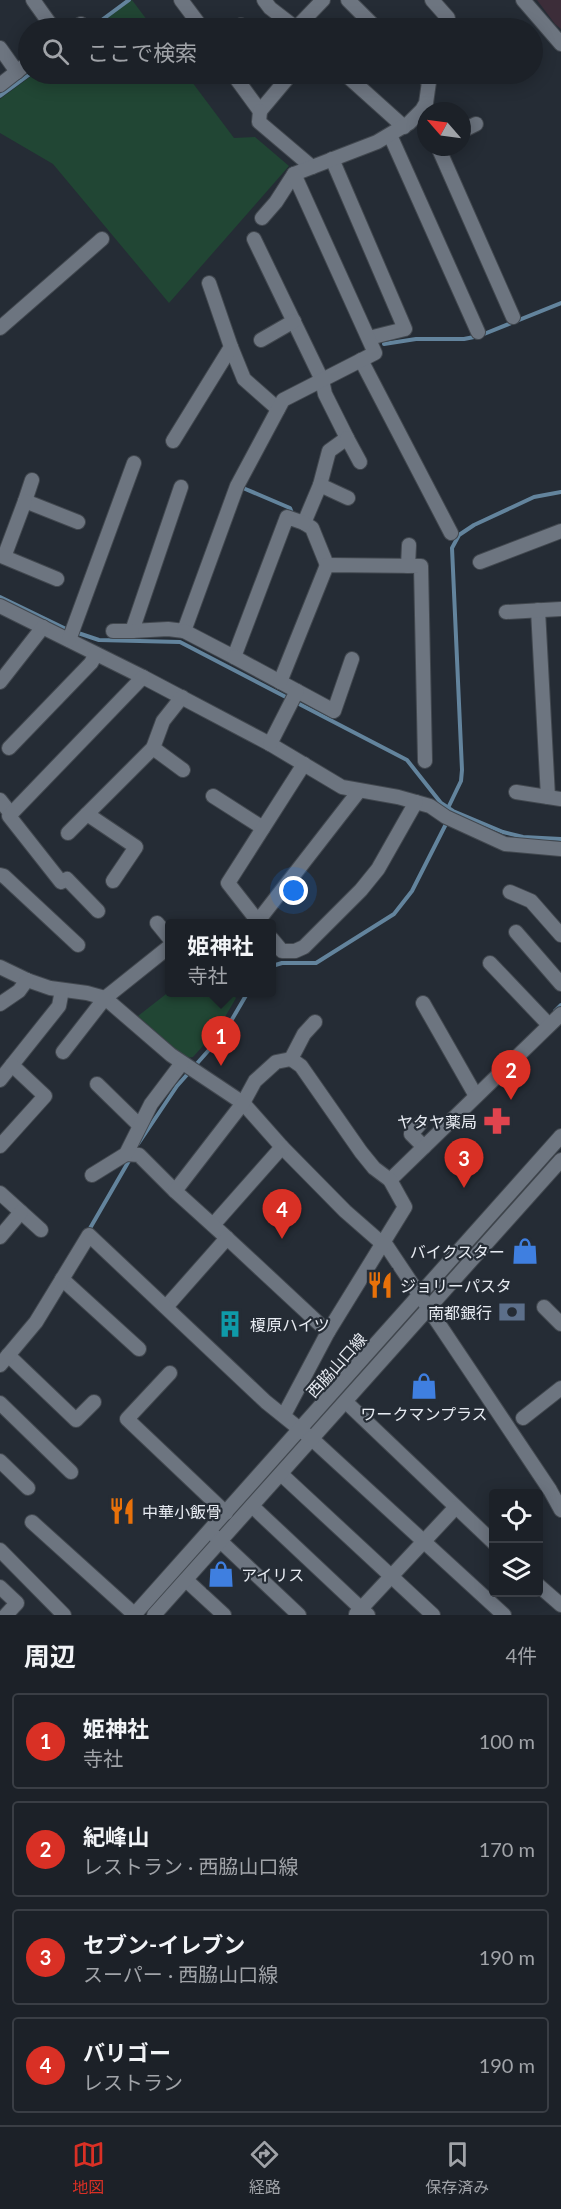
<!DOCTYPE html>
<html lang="ja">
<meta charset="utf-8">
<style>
:root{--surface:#1c2128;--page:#252930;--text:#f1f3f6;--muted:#a0a3a8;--line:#3a3e45;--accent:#d93025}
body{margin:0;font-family:Lato,"Noto Sans JP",sans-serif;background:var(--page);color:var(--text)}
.controls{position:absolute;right:18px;bottom:18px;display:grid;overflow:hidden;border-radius:6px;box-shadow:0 3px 15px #0003}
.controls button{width:54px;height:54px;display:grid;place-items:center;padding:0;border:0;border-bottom:2px solid var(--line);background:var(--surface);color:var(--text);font:30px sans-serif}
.compass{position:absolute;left:417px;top:102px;width:54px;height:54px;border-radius:50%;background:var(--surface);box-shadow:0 3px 15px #0003;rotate:298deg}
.you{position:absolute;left:294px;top:891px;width:21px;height:21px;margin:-15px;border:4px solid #fff;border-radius:50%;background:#1a73e8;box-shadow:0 0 0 9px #1a73e833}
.badge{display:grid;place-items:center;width:39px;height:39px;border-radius:50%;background:var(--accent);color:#fff;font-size:20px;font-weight:700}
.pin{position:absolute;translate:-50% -50px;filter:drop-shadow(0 2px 3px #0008)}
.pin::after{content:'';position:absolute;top:32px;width:21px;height:18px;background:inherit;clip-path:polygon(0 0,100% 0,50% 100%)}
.popup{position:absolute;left:165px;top:919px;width:111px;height:78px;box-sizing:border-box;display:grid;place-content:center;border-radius:6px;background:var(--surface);filter:drop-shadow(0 2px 4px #0005);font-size:20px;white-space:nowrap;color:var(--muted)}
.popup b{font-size:22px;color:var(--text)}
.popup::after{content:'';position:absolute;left:50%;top:100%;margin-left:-12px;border:12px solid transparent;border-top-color:var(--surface)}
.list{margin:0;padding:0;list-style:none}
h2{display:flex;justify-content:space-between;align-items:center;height:78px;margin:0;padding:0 24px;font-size:26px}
h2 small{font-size:20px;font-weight:400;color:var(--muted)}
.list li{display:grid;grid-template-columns:39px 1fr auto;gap:18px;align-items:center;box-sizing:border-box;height:96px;margin:0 12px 12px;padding:0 12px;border:2px solid var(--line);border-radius:6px}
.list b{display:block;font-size:22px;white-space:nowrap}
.list p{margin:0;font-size:20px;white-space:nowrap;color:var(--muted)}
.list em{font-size:20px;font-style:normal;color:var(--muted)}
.icon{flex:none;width:33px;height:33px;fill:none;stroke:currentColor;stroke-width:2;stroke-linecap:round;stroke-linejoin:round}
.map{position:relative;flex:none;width:561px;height:1615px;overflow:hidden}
.search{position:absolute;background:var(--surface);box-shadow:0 3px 15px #0003;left:18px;right:18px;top:18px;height:66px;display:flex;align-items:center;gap:15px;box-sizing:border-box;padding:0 21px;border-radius:33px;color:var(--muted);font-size:22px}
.sheet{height:510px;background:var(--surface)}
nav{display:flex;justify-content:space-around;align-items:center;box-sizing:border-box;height:84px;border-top:2px solid var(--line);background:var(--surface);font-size:16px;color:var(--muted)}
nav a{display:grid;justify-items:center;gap:3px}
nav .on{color:var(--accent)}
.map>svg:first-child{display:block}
.education{fill:#3c2d39}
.green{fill:#214634}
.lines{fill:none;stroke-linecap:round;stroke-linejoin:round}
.stream{stroke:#63849d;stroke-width:4}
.minor-casing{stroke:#42484f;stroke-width:16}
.minor{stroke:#6d7580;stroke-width:14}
.labels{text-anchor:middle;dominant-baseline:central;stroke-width:4.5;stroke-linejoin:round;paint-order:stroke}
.poi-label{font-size:16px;fill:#e7ebf2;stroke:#252c35;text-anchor:start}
.street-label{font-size:16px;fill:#e7ebf2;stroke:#252c35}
</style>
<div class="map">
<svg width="561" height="1615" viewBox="0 0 561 1615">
<rect width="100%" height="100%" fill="#252c35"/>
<path class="education" d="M537,0h24v29l-6,-5z"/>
<g class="green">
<path d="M132,0l21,28h-59z"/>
<path d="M34,74h152l48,64 21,-1 34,29 -120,137 -116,-139 -53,-31v-34z"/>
<path d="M170,991l62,2 4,5 -18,31 -25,28 -7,1 -48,-42z"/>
</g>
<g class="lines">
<g class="stream">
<path d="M91,28l38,-28"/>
<path d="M0,96l30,-22"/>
<path d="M384,344l32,-5h48l15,-3 82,-33"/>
<path d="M243,488l47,20 2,5"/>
<path d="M0,597l66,32 33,11 81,2 227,118 34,43 12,8 50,21 20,5 38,2"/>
<path d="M448,808l13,-27 1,-11 -10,-222 7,-13 15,-10 60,-28 27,-5"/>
<path d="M272,966l10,-3h34l78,-49 18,-23 36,-71"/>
<path d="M555,1011l6,-6"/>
<path d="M138,1144l39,-58 47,-53 24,-41"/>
<path d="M89,1230l41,-71"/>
</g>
<defs>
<g id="minor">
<path d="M33,0l20,28"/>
<path d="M181,0l21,28"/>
<path d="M264,0l6,8 26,20 27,-28"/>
<path d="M348,0l28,28"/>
<path d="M432,0l16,18"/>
<path d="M523,0l38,44"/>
<path d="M74,28l7,-4"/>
<path d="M236,28l5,-3"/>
<path d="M0,48l17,24"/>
<path d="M233,74l27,37 31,-37"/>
<path d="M345,74l59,53"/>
<path d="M0,85l28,-22"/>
<path d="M260,111l-1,11 53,45"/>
<path d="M462,131l14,-7"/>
<path d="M390,135l88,197"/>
<path d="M438,147l75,170"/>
<path d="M332,159l73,170 -36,9"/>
<path d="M262,218l14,-16 18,-28 83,-32 32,-19 13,-13 4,-7 3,-21 -8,-8"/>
<path d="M254,239l68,141 3,14 22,44 -18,13 -9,34"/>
<path d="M0,328l102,-89"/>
<path d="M261,340l33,-19"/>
<path d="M231,347l13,32 34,30"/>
<path d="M361,360l90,173"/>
<path d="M347,438l13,24"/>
<path d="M173,441l58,-94 -22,-64"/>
<path d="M32,480l-7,21 53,21"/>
<path d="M181,487l-49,144 36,-2 16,2 53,-145 46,-86 92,-47 -81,-179"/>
<path d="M25,501l-21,56 53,22"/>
<path d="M480,562l81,-31"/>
<path d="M327,565l-15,-37 -8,-5 16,-38 28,13"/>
<path d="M408,566l1,-21"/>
<path d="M0,606l143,71 127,67 72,43 56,10 32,9 16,11 59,27 56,5"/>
<path d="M538,610l10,187"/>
<path d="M506,612l55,-3"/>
<path d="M113,631h19"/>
<path d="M184,631l50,26 53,-140 17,6"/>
<path d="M69,640l65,-177"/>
<path d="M234,657l100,54 18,-52"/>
<path d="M0,682l43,-55"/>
<path d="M280,682l47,-117 94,1 4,195"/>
<path d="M270,744l27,-53"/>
<path d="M9,748l82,-85 5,-9"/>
<path d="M153,748l30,22"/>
<path d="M516,792l45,7"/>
<path d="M213,796l50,32"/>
<path d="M0,800l11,14"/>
<path d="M87,814l49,33 -23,34"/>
<path d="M68,833l85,-85 10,-27 19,-24"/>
<path d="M0,875l4,1 74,69"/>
<path d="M510,892l21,9 30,34"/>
<path d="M98,911l-31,-32 -6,3 -52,-66 134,-139"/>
<path d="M258,921l101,-130"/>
<path d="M157,923l13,16"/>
<path d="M260,924l-32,-41 76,-119"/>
<path d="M516,932l45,52"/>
<path d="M272,939l10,12h13l9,-4 57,-57 17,-21 38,-67"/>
<path d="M490,963l59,62"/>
<path d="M0,967l27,13 23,8 37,5 18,5 66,57 72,48 39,44 63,64 32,28 7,3 166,248 11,20"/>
<path d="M423,1003l53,93"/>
<path d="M0,1004l19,-13 8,-11"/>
<path d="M63,1052l42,-54 65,-52"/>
<path d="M0,1080l59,-74 3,-16"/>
<path d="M97,1084l42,41"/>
<path d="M420,1124l-9,10 13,13"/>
<path d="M0,1146l45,-50 -33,-31"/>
<path d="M126,1154l13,1 36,36"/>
<path d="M92,1175l34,-21 25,-50 31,-41"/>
<path d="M390,1180l171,-166"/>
<path d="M0,1193l41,37"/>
<path d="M213,1225l69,-78"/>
<path d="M0,1237l21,-25"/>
<path d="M227,1238l-52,-47 68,-88 12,-22 21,-19 15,-3"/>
<path d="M62,1279l77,70"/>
<path d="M166,1307l61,-69 101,94"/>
<path d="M544,1307l17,17"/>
<path d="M8,1355l68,65 18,-18"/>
<path d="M0,1365l36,-43 53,-87 177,167 46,37 192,176"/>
<path d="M170,1373l-43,46 99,94"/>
<path d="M346,1402l148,141"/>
<path d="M0,1403l71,69"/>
<path d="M284,1415l44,-83 77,-125 -15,-27 -16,-12 -13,-16 -60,-86 -10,-7 13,-25 11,-12"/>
<path d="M523,1418l38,-30"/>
<path d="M0,1461l28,27"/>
<path d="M281,1474l152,141"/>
<path d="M252,1506l116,109"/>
<path d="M32,1522l103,93"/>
<path d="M216,1537l83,78"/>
<path d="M0,1550l64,65"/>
<path d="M186,1580l38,35"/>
<path d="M538,1585l23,20"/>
<path d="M0,1587l17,16 -11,12"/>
<path d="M356,1614l99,-106"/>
<path d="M134,1615l427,-479"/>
<path d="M154,1615l407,-455"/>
</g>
</defs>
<use href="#minor" class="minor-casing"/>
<use href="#minor" class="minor"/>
</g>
<defs>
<symbol id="pharmacy-bare" viewBox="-9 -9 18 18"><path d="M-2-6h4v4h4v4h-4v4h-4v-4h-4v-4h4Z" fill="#e0444e" stroke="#252c35" stroke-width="2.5" paint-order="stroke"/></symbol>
<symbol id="shop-bare" viewBox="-9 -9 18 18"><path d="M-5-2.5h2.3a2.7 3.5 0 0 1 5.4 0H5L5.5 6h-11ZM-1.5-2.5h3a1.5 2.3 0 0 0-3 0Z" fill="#3f7fe0" stroke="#252c35" stroke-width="2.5" paint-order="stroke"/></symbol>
<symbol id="restaurant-bare" viewBox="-9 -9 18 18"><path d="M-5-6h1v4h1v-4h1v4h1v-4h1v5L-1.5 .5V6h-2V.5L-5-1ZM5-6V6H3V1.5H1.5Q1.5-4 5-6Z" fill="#e8710a" stroke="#252c35" stroke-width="2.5" paint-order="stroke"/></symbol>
<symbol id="bank-bare" viewBox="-9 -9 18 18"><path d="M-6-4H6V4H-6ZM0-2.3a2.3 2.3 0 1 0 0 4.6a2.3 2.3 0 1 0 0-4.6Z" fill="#5c6f8a" stroke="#252c35" stroke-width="2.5" paint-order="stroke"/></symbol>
<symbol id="building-bare" viewBox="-9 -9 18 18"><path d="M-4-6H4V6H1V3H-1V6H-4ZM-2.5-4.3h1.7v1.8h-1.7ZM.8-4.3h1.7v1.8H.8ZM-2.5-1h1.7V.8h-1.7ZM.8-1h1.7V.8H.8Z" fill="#0f9aa8" stroke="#252c35" stroke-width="2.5" paint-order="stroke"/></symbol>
</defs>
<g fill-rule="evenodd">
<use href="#pharmacy-bare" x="478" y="1102" width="38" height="38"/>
<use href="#shop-bare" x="506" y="1232" width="38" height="38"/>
<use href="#restaurant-bare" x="361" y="1266" width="38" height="38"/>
<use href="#bank-bare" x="493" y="1293" width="38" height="38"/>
<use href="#building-bare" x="211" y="1305" width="38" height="38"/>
<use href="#shop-bare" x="405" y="1367" width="38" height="38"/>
<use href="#restaurant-bare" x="103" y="1492" width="38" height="38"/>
<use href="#shop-bare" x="202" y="1555" width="38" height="38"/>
</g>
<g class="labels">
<g class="poi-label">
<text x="477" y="1121" text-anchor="end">ヤタヤ薬局</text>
<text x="505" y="1251" text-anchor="end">バイクスター</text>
<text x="400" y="1285">ジョリーパスタ</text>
<text x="492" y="1312" text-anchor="end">南都銀行</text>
<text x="250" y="1324">榎原ハイツ</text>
<text x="424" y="1413" text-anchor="middle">ワークマンプラス</text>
<text x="142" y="1511">中華小飯骨</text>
<text x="241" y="1574">アイリス</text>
</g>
<g class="street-label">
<text transform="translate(336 1365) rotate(-48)">西脇山口線</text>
</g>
</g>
</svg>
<div class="controls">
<button><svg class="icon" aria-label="locate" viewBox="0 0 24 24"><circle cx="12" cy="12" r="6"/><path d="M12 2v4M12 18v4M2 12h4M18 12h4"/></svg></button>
<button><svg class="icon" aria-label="layers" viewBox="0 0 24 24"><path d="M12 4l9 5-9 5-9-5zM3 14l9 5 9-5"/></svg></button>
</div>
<svg class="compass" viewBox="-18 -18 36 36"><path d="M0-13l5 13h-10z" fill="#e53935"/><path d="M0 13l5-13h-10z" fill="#a0a3a8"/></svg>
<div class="you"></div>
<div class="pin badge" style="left:221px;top:1066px">1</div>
<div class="popup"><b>姫神社</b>寺社</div>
<div class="pin badge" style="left:511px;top:1100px">2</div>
<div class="pin badge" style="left:464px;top:1188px">3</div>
<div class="pin badge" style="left:282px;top:1239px">4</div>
<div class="search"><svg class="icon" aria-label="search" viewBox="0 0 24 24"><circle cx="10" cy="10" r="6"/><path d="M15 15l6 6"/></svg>ここで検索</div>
</div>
<section class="sheet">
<h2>周辺<small>4件</small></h2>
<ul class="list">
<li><span class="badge">1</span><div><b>姫神社</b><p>寺社</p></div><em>100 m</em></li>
<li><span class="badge">2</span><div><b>紀峰山</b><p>レストラン · 西脇山口線</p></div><em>170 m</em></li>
<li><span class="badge">3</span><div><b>セブン-イレブン</b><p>スーパー · 西脇山口線</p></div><em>190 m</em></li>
<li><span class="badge">4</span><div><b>バリゴー</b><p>レストラン</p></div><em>190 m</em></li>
</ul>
</section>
<nav>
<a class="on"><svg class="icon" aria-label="map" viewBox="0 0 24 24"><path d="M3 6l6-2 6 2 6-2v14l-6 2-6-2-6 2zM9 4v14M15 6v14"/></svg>地図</a>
<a><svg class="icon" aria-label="directions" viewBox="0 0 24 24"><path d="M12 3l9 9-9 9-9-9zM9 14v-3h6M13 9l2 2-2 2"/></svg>経路</a>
<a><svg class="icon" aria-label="saved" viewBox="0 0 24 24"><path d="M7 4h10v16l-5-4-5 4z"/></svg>保存済み</a>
</nav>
